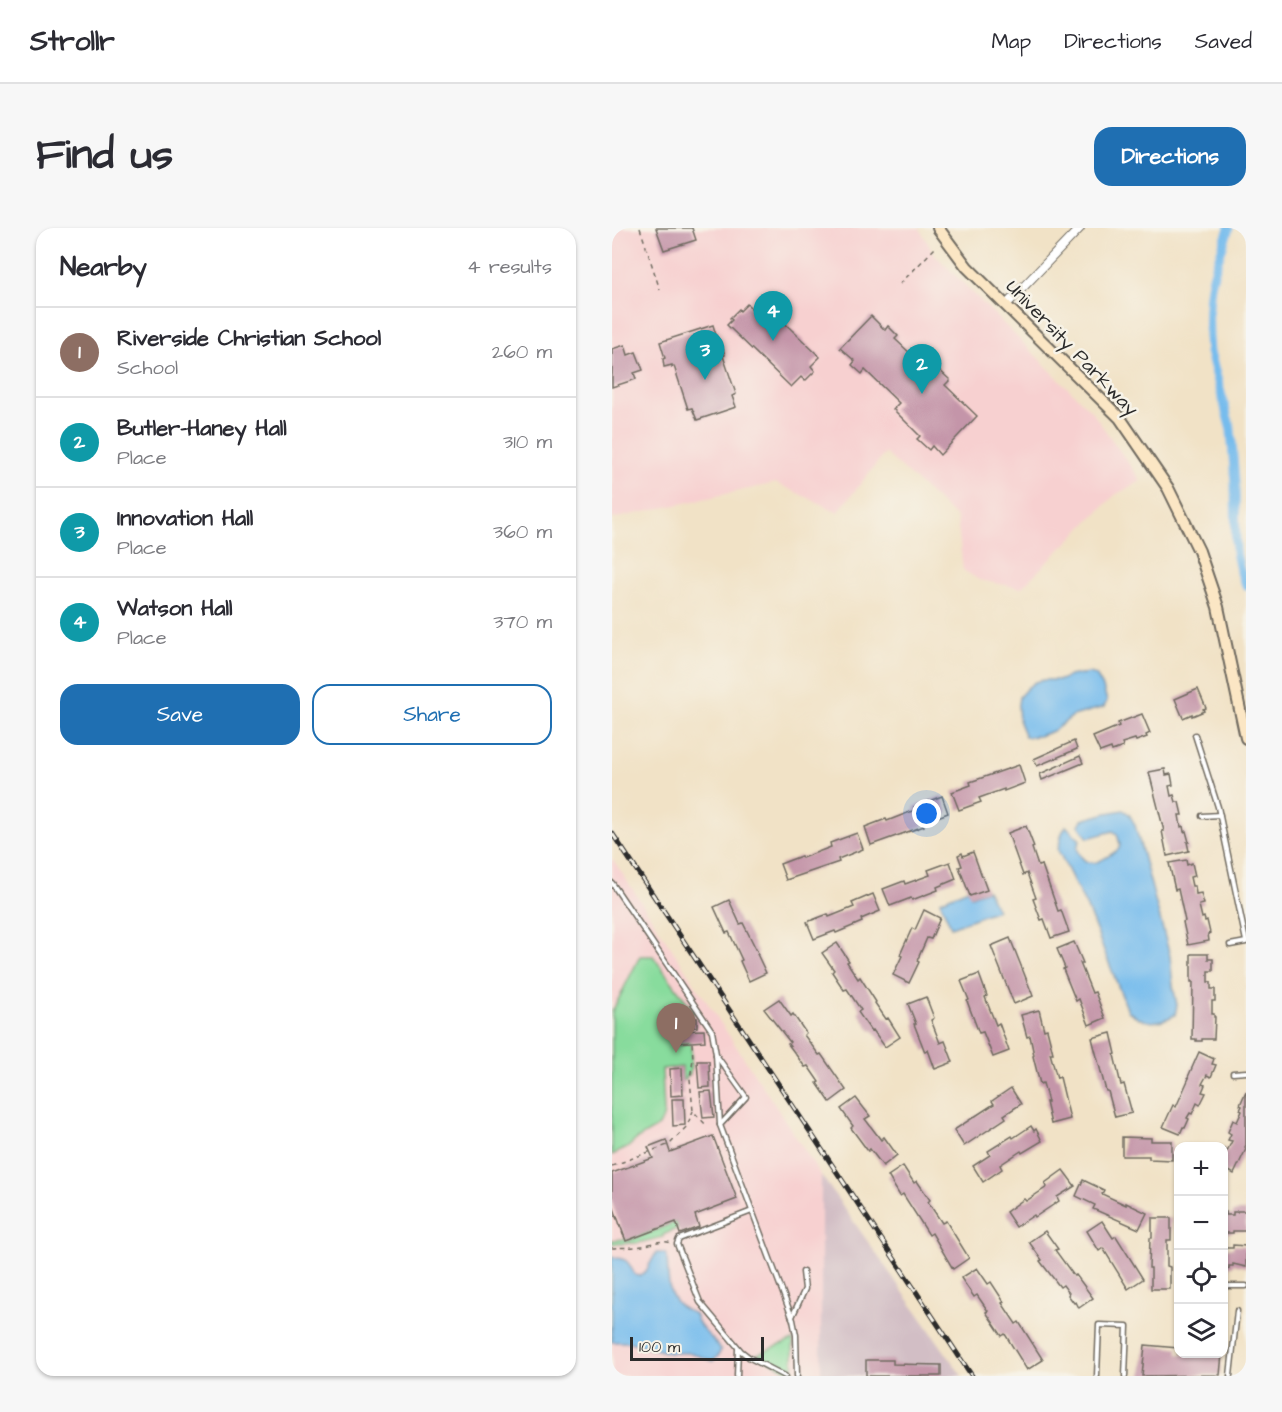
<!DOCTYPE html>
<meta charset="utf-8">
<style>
:root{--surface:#fff;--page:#f7f7f7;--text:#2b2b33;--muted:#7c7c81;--line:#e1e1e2;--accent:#1f6fb2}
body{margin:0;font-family:"Architects Daughter",sans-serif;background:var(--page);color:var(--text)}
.controls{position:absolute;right:18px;bottom:18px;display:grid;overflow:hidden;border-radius:12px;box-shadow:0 2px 4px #0004}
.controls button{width:54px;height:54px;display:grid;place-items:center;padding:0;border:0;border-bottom:2px solid var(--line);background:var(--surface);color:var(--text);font:30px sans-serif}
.scale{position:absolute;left:18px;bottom:15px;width:134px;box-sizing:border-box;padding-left:6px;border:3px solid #2b2b2b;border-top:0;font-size:16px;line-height:21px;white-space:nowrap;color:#2b2b2b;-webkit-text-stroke:4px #f7f3e8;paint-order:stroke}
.you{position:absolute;left:315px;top:586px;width:21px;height:21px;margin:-15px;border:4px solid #fff;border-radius:50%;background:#1a73e8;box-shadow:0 0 0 9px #1a73e833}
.badge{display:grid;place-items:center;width:39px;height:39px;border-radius:50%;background:var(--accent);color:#fff;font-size:20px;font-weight:700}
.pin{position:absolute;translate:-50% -50px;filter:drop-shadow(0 2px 3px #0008)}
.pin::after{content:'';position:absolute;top:32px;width:21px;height:18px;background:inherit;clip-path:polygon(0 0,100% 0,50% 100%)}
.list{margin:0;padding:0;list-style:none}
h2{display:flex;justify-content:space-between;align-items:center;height:78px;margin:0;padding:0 24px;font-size:26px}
h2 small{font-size:20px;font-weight:400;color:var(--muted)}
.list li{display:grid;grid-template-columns:39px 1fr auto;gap:18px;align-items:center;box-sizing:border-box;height:90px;padding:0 24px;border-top:2px solid var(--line)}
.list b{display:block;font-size:22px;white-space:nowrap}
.list p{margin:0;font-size:20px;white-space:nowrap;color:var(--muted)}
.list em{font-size:20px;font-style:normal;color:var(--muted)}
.actions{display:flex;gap:12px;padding:18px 24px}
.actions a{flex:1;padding:14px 0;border:2px solid var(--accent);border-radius:18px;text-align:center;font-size:21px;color:var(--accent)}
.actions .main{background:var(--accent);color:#fff}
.icon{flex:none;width:33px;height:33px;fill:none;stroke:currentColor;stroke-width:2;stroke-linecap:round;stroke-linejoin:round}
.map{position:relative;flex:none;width:634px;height:1148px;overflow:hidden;border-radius:18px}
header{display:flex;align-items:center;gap:36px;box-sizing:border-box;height:84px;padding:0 30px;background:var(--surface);border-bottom:2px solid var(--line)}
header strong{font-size:28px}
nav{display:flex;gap:33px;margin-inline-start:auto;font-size:21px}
.intro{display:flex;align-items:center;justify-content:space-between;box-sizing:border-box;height:144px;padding:0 36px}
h1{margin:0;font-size:42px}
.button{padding:15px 27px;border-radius:18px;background:var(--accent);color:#fff;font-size:21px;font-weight:700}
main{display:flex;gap:36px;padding:0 36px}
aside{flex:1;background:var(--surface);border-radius:18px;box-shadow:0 2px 4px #0004}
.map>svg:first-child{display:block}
.built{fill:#f7d0d0}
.industrial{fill:#d2bec5}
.green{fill:#88dc9d;stroke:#5a8464;stroke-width:1.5}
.water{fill:#76bced;stroke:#50748c;stroke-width:1.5}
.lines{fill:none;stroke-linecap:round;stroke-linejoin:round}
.canal{stroke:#76bced;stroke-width:9}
.building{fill:#c495a9}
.service-casing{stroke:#706b61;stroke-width:7}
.minor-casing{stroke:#706b61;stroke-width:10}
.secondary-casing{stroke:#706b61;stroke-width:14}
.path{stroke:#706b61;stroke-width:1.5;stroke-dasharray:4.5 4.5;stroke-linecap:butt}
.service{stroke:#fff;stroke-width:4}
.minor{stroke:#fff;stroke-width:8}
.secondary{stroke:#fbe6c4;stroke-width:10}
.rail-casing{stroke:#2b2b2b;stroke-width:5}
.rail{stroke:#f7f3e8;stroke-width:3;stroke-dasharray:9;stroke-linecap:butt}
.labels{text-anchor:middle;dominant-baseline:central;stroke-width:5;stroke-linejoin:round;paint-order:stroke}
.street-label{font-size:20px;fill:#2b2b2b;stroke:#f7f3e8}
</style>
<header>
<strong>Strollr</strong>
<nav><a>Map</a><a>Directions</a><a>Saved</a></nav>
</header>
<div class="intro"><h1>Find us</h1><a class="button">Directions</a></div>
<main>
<aside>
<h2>Nearby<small>4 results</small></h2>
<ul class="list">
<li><span class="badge" style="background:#8d6e63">1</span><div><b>Riverside Christian School</b><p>School</p></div><em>260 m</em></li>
<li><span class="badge" style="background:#0f9aa8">2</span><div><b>Butler-Haney Hall</b><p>Place</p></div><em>310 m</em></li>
<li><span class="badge" style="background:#0f9aa8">3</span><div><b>Innovation Hall</b><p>Place</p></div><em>360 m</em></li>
<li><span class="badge" style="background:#0f9aa8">4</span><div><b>Watson Hall</b><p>Place</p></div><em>370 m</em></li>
</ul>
<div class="actions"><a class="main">Save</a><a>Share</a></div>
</aside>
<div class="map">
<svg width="634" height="1148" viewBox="0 0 634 1148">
<rect width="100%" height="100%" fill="#f7f3e8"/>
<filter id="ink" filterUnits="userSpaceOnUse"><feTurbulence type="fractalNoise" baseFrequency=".0167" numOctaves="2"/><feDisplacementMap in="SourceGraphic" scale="12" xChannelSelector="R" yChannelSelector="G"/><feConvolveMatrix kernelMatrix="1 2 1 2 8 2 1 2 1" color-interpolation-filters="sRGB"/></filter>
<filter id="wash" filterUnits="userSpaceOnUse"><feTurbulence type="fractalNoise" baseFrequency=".008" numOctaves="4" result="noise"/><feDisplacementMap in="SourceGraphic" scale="24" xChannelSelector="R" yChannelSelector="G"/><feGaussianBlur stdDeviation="1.35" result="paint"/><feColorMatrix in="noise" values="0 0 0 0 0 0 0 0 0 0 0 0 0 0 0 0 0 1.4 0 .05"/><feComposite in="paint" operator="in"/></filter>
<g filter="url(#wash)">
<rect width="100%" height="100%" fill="#f1e2c6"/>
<g class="built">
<path d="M0,0h307l15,26 159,159 48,68 -26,14 -94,93 -42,-8 -16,-10 -6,-52 -72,-65 -47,59 -62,-29 -164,36z"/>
<path d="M0,630l209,317v201h-209z"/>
</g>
<path class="industrial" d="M209,947l141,201h-141z"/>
<g class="green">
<path d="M28,728h13l41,56 -2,3 -8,-1 -7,3 1,25h12c3,10 1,21 0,32l-4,3v3h-4v-13l-20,2 2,43 -1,6 -4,8 -22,13 -10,9 -15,7v-143z"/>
<path d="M64,994l2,6 -15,7v2l-25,6 -26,1v-4l14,-1 1,2z"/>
<path d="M181,1112v34l-36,-20z"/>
</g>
<g class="water">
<path d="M477,445l7,2 7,12 4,14 -3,6 -31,9 -20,15 -14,5 -14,1 -6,-15 -1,-17 1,-8 8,-9 8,-6 9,-2h17l8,-4z"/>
<path d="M511,582l6,4 6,11 35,131 3,30 4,19 -2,10c-20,10 -30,9 -47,-4l-40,-101 -30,-60 4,-17 4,-7 14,14 -3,8c9,26 26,12 42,1l1,-5 -3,-10 -4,-3 -25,7 -9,-13 3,-5 25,-7z"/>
<path d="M356,661l3,7 16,-6 10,20 -46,17 -11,-26z"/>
<path d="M44,1025h8l3,3c2,27 -3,47 28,58 3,16 18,22 26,36l-3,6 -5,5 -9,-3 -12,-5h-23l-39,-11h-18v-85c18,3 15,4 23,18l5,1 6,-5z"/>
</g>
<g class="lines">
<path class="canal" d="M617,0c-5,16 -12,33 -16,49 -6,24 -5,50 -3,75l21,78 4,52 1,70 4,18 6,15"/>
</g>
<g id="blocks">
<g class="building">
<path d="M44,0h36l4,12 -32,10z"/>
<path d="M135,76l16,16 9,-9 48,46 -9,9 4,5 -10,10 -4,-4 -10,10 -64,-62 5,-5 -2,-2 9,-9 1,2z"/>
<path d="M259,88l14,14 3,-4 10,10 -3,3 35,33 5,-6 15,14 -5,5 32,31 -37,39 -8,-9 -3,4 -12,-11 3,-3 -27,-27 6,-6 -34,-33 -3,4 -10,-9 3,-4 -15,-13z"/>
<path d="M101,97l5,17 2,-1 5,14 -2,1 13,38 -4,2 4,11 -39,13 -5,-12 -4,1 -14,-43 -2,1v-2l-8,2 -1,-8 2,-1 -5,-16z"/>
<path d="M13,117l3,10 8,-3 7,18 -9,3 2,6 -24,8v-38z"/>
<path d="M586,461l8,19 -3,1 1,2 -12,5v-2l-9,4 -8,-19z"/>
<path d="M530,486l8,19 -4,2 1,2 -11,4 -1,-2 -13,4 1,4 -11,4 -1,-3 -11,4 -7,-15 26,-11 -1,-3z"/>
<path d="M462,513l3,8 -40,17 -3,-7z"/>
<path d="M468,528l3,7 -41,17 -2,-6z"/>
<path d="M407,537l6,18 -21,8v-2l-25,9 2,4 -22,8 -7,-18 19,-7 -1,-3z"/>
<path d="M553,541l1,6 5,-1 2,11 -4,1 2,10 3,-1 2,7h3l3,13h-3l2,12 2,-1 1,6 2,-1 3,11h-2l2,9 -22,5 -5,-25h2l-15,-59z"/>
<path d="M330,568l6,17 -26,10 2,3 -53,19 -6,-18 21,-8 1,2 28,-11 -1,-3z"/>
<path d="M414,598l8,21 -2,1 6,18 4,-1 16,46 3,-1 8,22 -18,6 -7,-19 -3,1 -8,-21 3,-1 -9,-25 -4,2 -15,-42z"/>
<path d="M245,605l6,16 -25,10 1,3 -53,18 -6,-16 21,-8 1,2 29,-11 -1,-4z"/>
<path d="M361,624l14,38 -17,6 -11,-29 3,-1 -4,-11 4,-2 1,3z"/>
<path d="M574,632l1,5 5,-2 3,13 -5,1 2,9h3l1,8 5,-1 3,11 -5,1 3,13 2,-1 1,4 2,-1 3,13 -2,1 1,7 -21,4 -5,-23 2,-1 -7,-32 -3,1 -6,-27z"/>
<path d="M338,634l6,17 -19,8 1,3 -26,10 -1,-2 -21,8 -7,-17 21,-8 1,3 25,-9 -2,-5z"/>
<path d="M261,666l7,17 -19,8 1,3 -26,11 -1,-2 -21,8 -7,-17 21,-8 1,3 25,-10 -2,-4z"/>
<path d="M117,672l11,24 3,-1 15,30 -1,1 9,19 -17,8 -9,-20 2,-1 -13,-28 -3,1 -12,-26z"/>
<path d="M312,682l16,8 -9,21 -4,-1 -10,23 2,1 -10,21 -16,-8 9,-19 -2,-1 12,-27 3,2z"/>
<path d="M398,710l23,58 -19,8 -23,-58z"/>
<path d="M462,714l9,21h-3l12,30 3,-1 10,26 -16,7 -10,-26 -3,2 -13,-32 2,-1 -8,-19z"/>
<path d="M225,715l12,18 -2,1 11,17 2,-2 16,25 -1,1 11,16 2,-1 12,19 -15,10 -12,-17 -2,1 -13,-19 3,-2 -14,-21 -3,1 -12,-18 2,-2 -12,-17z"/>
<path d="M579,726h17v5h5v12h-5v11h3v7h4v12h-3v13h2v3h1l-1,22h-12v2h-6v-2h-4l1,-57h-2z"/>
<path d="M367,746l8,22 -2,1 11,28 3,-2 10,28 -16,6 -10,-25 -4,1 -12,-32 2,-1 -8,-19z"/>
<path d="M314,769l8,21 -3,2 9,23 5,-2 8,21 -18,7 -7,-19 -3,2 -11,-28h2l-8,-20z"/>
<path d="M167,771l12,17 2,-2 13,19 -2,2 15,20 2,-1 25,36 -16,12 -13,-19 2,-1 -11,-16 -3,1 -17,-23 2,-2 -26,-33z"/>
<path d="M427,782l5,20 3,-1 6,24h-3l7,25 3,-1 10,42 -19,5 -5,-22h2l-5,-19 -3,1 -7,-28 1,-1 -4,-19 -3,1 -6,-22z"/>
<path d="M68,790h17v9l-16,1z"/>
<path d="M92,802l1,11 -27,2v-12z"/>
<path d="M499,805l5,21 -2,1 7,30 3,-1 8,29 -17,4 -7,-26h-2l-14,-53z"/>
<path d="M587,824l15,7 -2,5 4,1 -5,12 -4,-2 -5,9 3,1 -3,7 4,1 -6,12 -3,-2 -5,11 -2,-1 -3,5 2,1 -4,9 -2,-1 -3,7 -17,-7 10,-22 3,2 13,-29 -1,-1z"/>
<path d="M85,833h12l1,26 -11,1z"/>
<path d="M70,840l1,27 -12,1 -1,-27z"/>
<path d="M399,860l10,16 -17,11 2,3 -42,28 -10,-16 40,-26 -2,-3z"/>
<path d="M99,863l3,26 -11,1 -3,-26z"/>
<path d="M634,863v54l-1,2 1,2 -12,25 -5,-3 -2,3 -3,-1 1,-4 -1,-1v-19l3,2 5,-10 -4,-1 3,-6 -3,-2 5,-12 4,2 5,-11 -2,-1 2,-4 -2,-1z"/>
<path d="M244,870l14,18 -5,3 16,21 3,-3 13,18 -14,11 -13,-17 -2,2 -17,-23 2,-2 -12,-17z"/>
<path d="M60,871h12l1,26 -12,1z"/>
<path d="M419,898l3,5 2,-2 6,12 -20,12 -1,-2 -21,14 2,4 -19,13 -10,-16 17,-11 -2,-4 24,-15 1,2z"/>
<path d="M101,908l24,63 -42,16 4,12 -19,7 -4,-12 -50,19 -14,-38v-30l41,-15 -5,-11 18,-7 4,12z"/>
<path d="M510,909l29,1v3h21v19l-23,-1v-3h-27z"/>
<path d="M291,938l11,17 3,-2 13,19 -2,2 14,21 4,-2 23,37 -16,11 -21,-36 -3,2 -26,-41 -3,2 -12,-20z"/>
<path d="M451,942l12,16 -18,11 2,4 -24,16 -1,-2 -18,12 -10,-15 18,-13 2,2 21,-14 -2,-4z"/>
<path d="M471,952l21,10 -2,4 24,11v-2l21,10 -8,16 -46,-20 2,-4 -19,-9z"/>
<path d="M625,983h9v20h-13v2h-9v-21h2v3h7v-3h4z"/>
<path d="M540,990h19v22h-4v26l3,1v22h-19v-21h-2l1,-30h2z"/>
<path d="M490,993l11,17 3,-2 27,43 -15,10 -25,-41 -4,3 -12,-20z"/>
<path d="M433,1003l13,18 -3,1 19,26 2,-1 17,23 -14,10 -3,-6 -2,1 -6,-8 1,-2 -6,-8 -3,2 -20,-26 2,-1 -13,-18z"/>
<path d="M621,1017l13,1v21l-13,-3v2h-4v3l-5,-1v-20h9z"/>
<path d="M365,1040l11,16 3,-2 13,20 -2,1 14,21 3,-2 24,38 -16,10 -22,-36 -3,2 -16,-24 2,-1 -11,-16 -3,2 -13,-19z"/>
<path d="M533,1117l33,3v6h44l-2,21 -78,1z"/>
<path d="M254,1132h27v4l48,1v11h-75z"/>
</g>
</g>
</g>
<g filter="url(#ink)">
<use href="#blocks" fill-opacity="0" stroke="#706b61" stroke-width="1.5"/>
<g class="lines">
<defs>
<g id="service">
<path d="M583,507l23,72 28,134"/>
<path d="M590,588l18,-1"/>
<path d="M0,655l100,148 4,23 4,71 73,195 3,15 1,41"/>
<path d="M618,717l16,-3"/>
<path d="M104,827l30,42 -26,28"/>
<path d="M621,845l13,-1"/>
<path d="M140,983l-73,28 -2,5 23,58 41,49 9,7 35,18"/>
<path d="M612,1058h22"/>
<path d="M180,1089l13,-28 -2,-17"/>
<path d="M125,1148l1,-27"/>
<path d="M485,1148l2,-51 28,1 -2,50"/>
<path d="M618,1148l7,-65"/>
</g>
<path id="minor" d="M394,77l74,-77"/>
<path id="secondary" d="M326,0l29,39 153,151 48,70 31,63 19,56 28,131"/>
</defs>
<use href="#service" class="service-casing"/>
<use href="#minor" class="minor-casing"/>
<use href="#secondary" class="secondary-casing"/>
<g class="path">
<path d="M28,0l20,62"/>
<path d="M288,56l37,-38"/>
<path d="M80,815l1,16 -3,20 3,32 14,15"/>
<path d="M0,938l58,-22 17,-18 6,-15"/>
<path d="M0,979l12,30"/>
<path d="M0,1020c9,-1 21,0 30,-2 10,-2 18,-7 29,-3"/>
</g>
<use href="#service" class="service"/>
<use href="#minor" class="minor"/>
<use href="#secondary" class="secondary"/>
<defs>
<path id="rail" d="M0,605l360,543"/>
</defs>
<use href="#rail" class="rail-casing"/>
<use href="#rail" class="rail"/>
</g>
</g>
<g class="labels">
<g class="street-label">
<text transform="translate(460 120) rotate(46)">University Parkway</text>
</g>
</g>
</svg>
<div class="controls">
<button>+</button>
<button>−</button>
<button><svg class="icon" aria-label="locate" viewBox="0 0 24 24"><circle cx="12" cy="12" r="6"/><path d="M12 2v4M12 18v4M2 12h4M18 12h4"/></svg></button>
<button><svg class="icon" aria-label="layers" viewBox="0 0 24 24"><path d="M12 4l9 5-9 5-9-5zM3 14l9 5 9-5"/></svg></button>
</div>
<div class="scale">100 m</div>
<div class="you"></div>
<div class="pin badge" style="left:64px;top:825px;background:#8d6e63">1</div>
<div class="pin badge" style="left:310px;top:166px;background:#0f9aa8">2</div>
<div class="pin badge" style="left:93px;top:152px;background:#0f9aa8">3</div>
<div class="pin badge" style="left:161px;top:113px;background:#0f9aa8">4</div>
</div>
</main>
